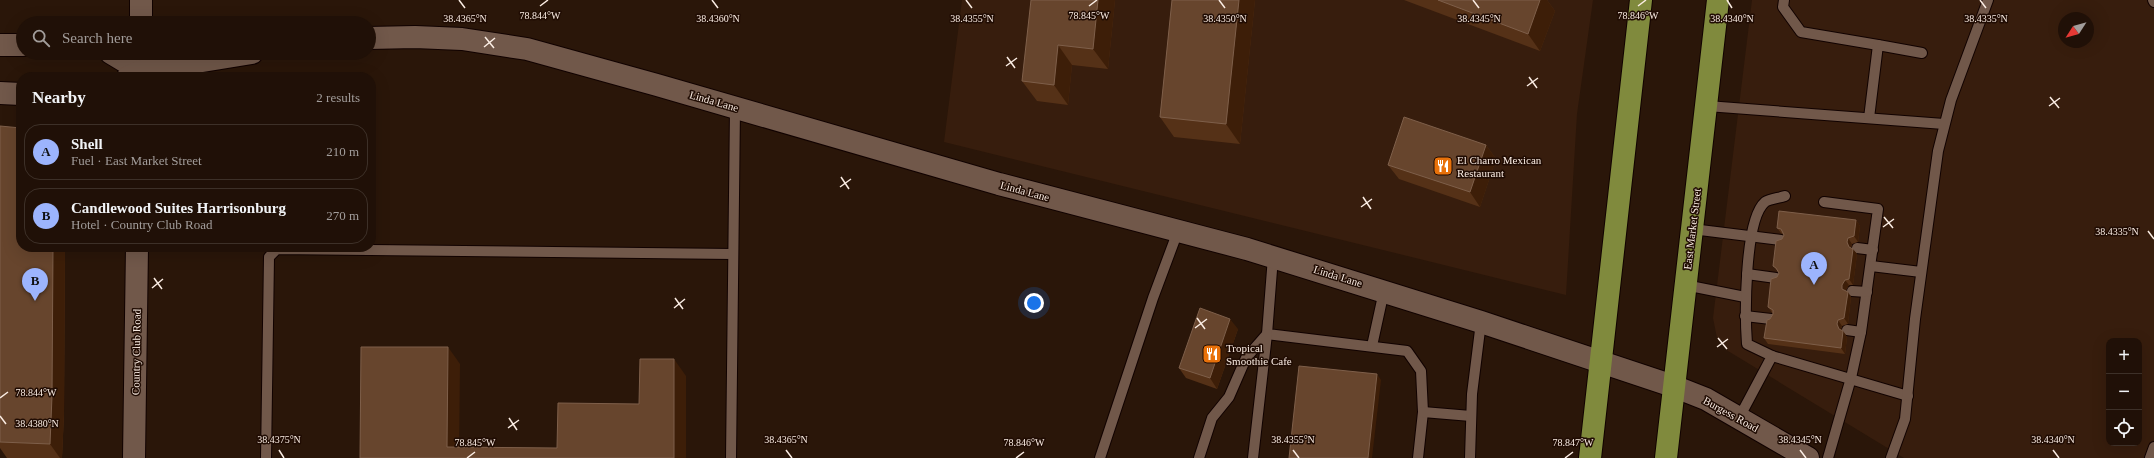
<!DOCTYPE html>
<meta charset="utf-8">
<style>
:root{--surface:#201007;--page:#281911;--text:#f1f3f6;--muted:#a29d9b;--line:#3d3028;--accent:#9cb4fd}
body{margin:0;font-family:"Times New Roman",serif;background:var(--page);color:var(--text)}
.controls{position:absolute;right:12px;bottom:12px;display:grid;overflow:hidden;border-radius:8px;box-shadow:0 4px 16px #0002}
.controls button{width:36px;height:36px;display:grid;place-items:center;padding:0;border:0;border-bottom:1px solid var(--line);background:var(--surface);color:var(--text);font:20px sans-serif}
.compass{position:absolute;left:2058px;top:12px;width:36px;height:36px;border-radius:50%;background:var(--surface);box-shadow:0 4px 16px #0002;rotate:234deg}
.you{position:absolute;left:1034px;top:303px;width:14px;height:14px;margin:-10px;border:3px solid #fff;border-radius:50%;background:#1a73e8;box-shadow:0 0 0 6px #1a73e833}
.badge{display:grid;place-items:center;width:26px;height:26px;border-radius:50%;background:var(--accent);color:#111;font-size:13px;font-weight:700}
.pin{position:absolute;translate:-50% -33px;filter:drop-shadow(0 1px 2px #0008)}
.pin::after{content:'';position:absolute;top:21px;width:14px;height:12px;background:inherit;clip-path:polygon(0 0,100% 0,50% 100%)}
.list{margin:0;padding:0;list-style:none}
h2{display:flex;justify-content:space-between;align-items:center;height:52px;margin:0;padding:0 16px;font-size:17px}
h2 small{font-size:13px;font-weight:400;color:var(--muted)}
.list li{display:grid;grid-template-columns:26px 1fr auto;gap:12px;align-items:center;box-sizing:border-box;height:56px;margin:0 8px 8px;padding:0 8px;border:1px solid var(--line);border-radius:16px}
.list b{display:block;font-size:15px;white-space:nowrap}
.list p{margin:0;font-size:13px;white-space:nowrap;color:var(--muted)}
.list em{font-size:13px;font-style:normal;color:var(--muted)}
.icon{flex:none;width:22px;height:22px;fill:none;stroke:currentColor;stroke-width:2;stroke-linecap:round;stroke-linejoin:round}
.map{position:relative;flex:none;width:2154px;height:458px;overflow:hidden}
.search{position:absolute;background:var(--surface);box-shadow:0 4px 16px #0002;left:16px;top:16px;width:360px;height:44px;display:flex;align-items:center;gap:10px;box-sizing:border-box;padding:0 14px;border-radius:22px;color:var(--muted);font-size:15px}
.panel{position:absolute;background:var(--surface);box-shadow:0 4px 16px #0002;left:16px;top:72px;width:360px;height:180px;border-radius:16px}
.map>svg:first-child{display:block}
.built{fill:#371d0d;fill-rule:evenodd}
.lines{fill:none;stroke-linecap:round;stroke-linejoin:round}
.service-casing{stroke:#110200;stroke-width:12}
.tertiary-casing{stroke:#110200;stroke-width:24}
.trunk-casing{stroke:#110200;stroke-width:24}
.service{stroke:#71584a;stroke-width:10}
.tertiary{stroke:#71584a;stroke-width:22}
.trunk{stroke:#808a3d;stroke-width:22}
.wall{fill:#553117}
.shaded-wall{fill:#3d1e08}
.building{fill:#67452d;stroke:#7e5f4a}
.ticks{fill:none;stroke:#faece3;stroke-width:1.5}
.labels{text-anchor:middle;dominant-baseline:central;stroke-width:3;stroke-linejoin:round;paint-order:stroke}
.street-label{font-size:11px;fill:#faece3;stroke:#200c03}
.poi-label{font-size:11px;fill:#faece3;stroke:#200c03;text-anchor:start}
.ticks-label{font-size:10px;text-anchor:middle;fill:#faece3;stroke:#200c03;stroke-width:3;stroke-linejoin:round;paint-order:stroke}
</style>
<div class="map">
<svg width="2154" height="458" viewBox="0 0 2154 458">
<rect width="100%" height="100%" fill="#2a1609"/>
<g class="built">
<path d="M962,0h631l-16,114 -11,181 -622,-153z"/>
<path d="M1752,0h402v458h-250l-176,-107 -11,-13 -4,-20zM2064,18h24v24h-24zM2109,341h30v102h-30z"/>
</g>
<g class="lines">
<defs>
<g id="service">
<path d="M1784,0l-1,7 18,25 77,13"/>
<path d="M2153,0l1,2"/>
<path d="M1707,106l237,18"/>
<path d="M1869,118l9,-73 44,8"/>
<path d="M1824,202l54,7 -17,123 -10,46 -23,80"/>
<path d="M1692,229l89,11"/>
<path d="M1857,248l16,2"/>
<path d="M1273,257l-6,77 140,17 14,20 2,41 -5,46"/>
<path d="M1871,266l50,6"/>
<path d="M1747,274l29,4"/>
<path d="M1685,285l60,12"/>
<path d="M1852,291l15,1"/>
<path d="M1745,316l26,3"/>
<path d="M1847,330l14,2"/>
<path d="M1372,346l12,-55"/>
<path d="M1772,356l136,40"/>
<path d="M1423,412l48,4"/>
<path d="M1739,418l33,-62 -25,-12c-2,-27 -3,-124 18,-142 4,-3 14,-4 20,-6"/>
<path d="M266,458l3,-201 8,-8 456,5"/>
<path d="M731,458l4,-350"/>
<path d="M1100,458l53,-160 25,-67"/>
<path d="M1199,458l13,-40 17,-21 17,-39 21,-24"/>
<path d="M1253,458l14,-124"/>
<path d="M1470,458l2,-64 9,-72"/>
<path d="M1891,458l14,-39 10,-100 23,-168 13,-51 37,-100"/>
<path d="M2150,458l4,-11"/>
</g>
<g id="tertiary">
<path d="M141,23v-23"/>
<path d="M369,38l46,-1 47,2 65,10 130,36 342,99 248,65 234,73 192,64 33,13 102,59"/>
<path d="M0,45h23"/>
<path d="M111,53l30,18"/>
<path d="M128,77l13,-6 111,-18"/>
<path d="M0,93l21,1"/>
<path d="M134,458l3,-211"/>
</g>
<g id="trunk">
<path d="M1590,458l51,-458"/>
<path d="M1666,458l52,-458"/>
</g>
</defs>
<use href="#service" class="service-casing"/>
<use href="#tertiary" class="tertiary-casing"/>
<use href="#trunk" class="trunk-casing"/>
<use href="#service" class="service"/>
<use href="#tertiary" class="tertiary"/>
<use href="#trunk" class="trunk"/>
</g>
<g class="wall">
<path d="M1031,0h84l-7,69 -36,-4 -4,40 -31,-4 -15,-20z"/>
<path d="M1172,0h83l-15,144 -66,-7 -14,-20z"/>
<path d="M1404,0h143l8,11 -15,40z"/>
<path d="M0,126l21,121h44l-1,167 -2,44h-55l-7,-10z"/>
<path d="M1486,145l10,14 -16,48 -81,-28 -11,-14z"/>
<path d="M1856,220l4,6 -2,16 -6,2 -1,4 6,6 -4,31h-4l-3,5 5,7 -3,27 -6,2 -1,3 2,2 4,6 -2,17 -77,-10 -4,-6 6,-19 3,-5 -5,-7 11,-34 -6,-7 11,-31 -3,-2 -4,-5z"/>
<path d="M1238,329l-21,60 -31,-11 -7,-10z"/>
</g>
<g class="shaded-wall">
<path d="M1098,0h17l-7,69 -15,-20z"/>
<path d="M1239,0h16l-15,144 -14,-20z"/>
<path d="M1540,0h7l8,11 -15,40 -12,-17z"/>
<path d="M1058,45l14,20 -4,40 -14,-20z"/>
<path d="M1486,145l10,14 -16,48 -10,-15z"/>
<path d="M1856,220l4,6 -2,16 -4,-6z"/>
<path d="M1848,238l4,6 -1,4 1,4 1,-3 4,5 -4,31 -4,-6v-32l-2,-5z"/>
<path d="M53,247h12l-1,167 -2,44h-2l-10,-14z"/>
<path d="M1845,280l4,5 -3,5v4l-4,-5v-4z"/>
<path d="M1848,292l3,5 -3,27 -4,-6z"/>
<path d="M1230,319l8,10 -21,60 -7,-11z"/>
<path d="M1838,320l4,6 -1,3 1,5 1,-3 4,6 -2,17 -4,-6 -2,-19 -2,-5z"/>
<path d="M448,347l12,17 -1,94 -12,-11z"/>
<path d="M674,359l12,17v82h-12z"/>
<path d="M1377,374l4,6 -9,78h-4z"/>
</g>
<g class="building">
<path d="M1031,0h67l-5,49 -35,-4 -4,40 -32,-4z"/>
<path d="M1172,0h67l-13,124 -66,-7z"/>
<path d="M1438,0h102l-12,34z"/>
<path d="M1404,117l82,28 -16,47 -82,-27z"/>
<path d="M0,126l21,2v119h32l-1,149 -2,48 -50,-2z"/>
<path d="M1779,211l77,9 -2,16 -6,2 -1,4 2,5 4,2 -4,30 -4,1 -3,5v4l6,3 -4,26 -6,2 -1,4 2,5 4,2 -2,17 -77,-10 3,-18 3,-1 3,-5v-4l-5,-3 3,-28 6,-2 2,-4 -3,-5 -3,-2 3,-25 6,-2 2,-4 -3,-6 -4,-1z"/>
<path d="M1200,308l30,11 -20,59 -31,-10z"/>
<path d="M361,347h87l-1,100 110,1 1,-45 81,1 1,-45h34v99h-314z"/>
<path d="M1299,366l78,8 -9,84h-79z"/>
</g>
<path class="ticks" d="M459,0l6,8M712,0l6,8M966,0l6,8M1219,0l6,8M1473,0l6,8M1727,0l5,8M1980,0l6,8M540,6l8,-6M1089,6l8,-6M1638,6l8,-6M485,37l9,11M484,47l11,-9M1007,57l8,11M1006,66l11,-8M1529,77l8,11M1527,86l11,-8M2050,97l9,11M2049,106l11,-8M841,177l8,12M840,187l11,-8M1363,197l8,12M1361,207l11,-8M1884,217l9,11M1883,227l11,-8M2148,231l6,8M154,278l8,11M152,288l11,-9M675,298l8,11M674,308l11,-9M1197,318l8,11M1195,328l12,-9M1718,338l9,11M1717,347l11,-8M0,398l8,-6M0,416l6,8M509,418l8,12M508,428l11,-8M279,450l5,8M786,450l6,8M1293,450l6,8M1800,450l6,8M2053,450l6,8M467,458l8,-6M1016,458l8,-6M1565,458l8,-6"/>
<defs>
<symbol id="restaurant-square" viewBox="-11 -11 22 22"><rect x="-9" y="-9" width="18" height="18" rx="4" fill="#e8710a" stroke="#200c03"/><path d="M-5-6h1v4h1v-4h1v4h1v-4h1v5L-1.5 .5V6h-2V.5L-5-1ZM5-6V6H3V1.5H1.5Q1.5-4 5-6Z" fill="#fff"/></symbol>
</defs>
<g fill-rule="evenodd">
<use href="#restaurant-square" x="1432" y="155" width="22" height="22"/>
<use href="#restaurant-square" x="1201" y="343" width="22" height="22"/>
</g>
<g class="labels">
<g class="street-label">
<text transform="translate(714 101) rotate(16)">Linda Lane</text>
<text transform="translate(1025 191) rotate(15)">Linda Lane</text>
<text transform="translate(1692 229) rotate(-83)">East Market Street</text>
<text transform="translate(1338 276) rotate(17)">Linda Lane</text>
<text transform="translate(136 352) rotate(-89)">Country Club Road</text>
<text transform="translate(1731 414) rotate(29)">Burgess Road</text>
</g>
<g class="poi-label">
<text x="1457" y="160">El Charro Mexican<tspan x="1457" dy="13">Restaurant</tspan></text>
<text x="1226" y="348">Tropical<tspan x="1226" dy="13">Smoothie Cafe</tspan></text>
</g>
</g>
<g class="ticks-label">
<text x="540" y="19">78.844°W</text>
<text x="1089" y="19">78.845°W</text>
<text x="1638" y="19">78.846°W</text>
<text x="465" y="22">38.4365°N</text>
<text x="718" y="22">38.4360°N</text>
<text x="972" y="22">38.4355°N</text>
<text x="1225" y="22">38.4350°N</text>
<text x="1479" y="22">38.4345°N</text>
<text x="1732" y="22">38.4340°N</text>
<text x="1986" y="22">38.4335°N</text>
<text x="2117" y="235">38.4335°N</text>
<text x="36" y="396">78.844°W</text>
<text x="37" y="427">38.4380°N</text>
<text x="279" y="443">38.4375°N</text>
<text x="786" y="443">38.4365°N</text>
<text x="1293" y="443">38.4355°N</text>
<text x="1800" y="443">38.4345°N</text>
<text x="2053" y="443">38.4340°N</text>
<text x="475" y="446">78.845°W</text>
<text x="1024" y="446">78.846°W</text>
<text x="1573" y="446">78.847°W</text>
</g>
</svg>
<div class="controls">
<button>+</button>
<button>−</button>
<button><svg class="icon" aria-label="locate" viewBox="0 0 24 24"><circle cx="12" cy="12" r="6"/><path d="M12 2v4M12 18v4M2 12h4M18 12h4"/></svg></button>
</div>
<svg class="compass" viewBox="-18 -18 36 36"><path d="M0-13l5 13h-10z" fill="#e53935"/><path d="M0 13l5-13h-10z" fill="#a29d9b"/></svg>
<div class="you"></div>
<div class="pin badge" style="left:1814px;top:285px">A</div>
<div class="pin badge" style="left:35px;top:301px">B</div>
<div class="search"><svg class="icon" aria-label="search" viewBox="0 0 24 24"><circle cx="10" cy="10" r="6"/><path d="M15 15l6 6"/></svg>Search here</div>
<section class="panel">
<h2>Nearby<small>2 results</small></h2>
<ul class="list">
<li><span class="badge">A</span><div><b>Shell</b><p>Fuel · East Market Street</p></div><em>210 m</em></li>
<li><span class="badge">B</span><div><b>Candlewood Suites Harrisonburg</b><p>Hotel · Country Club Road</p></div><em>270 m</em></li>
</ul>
</section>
</div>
